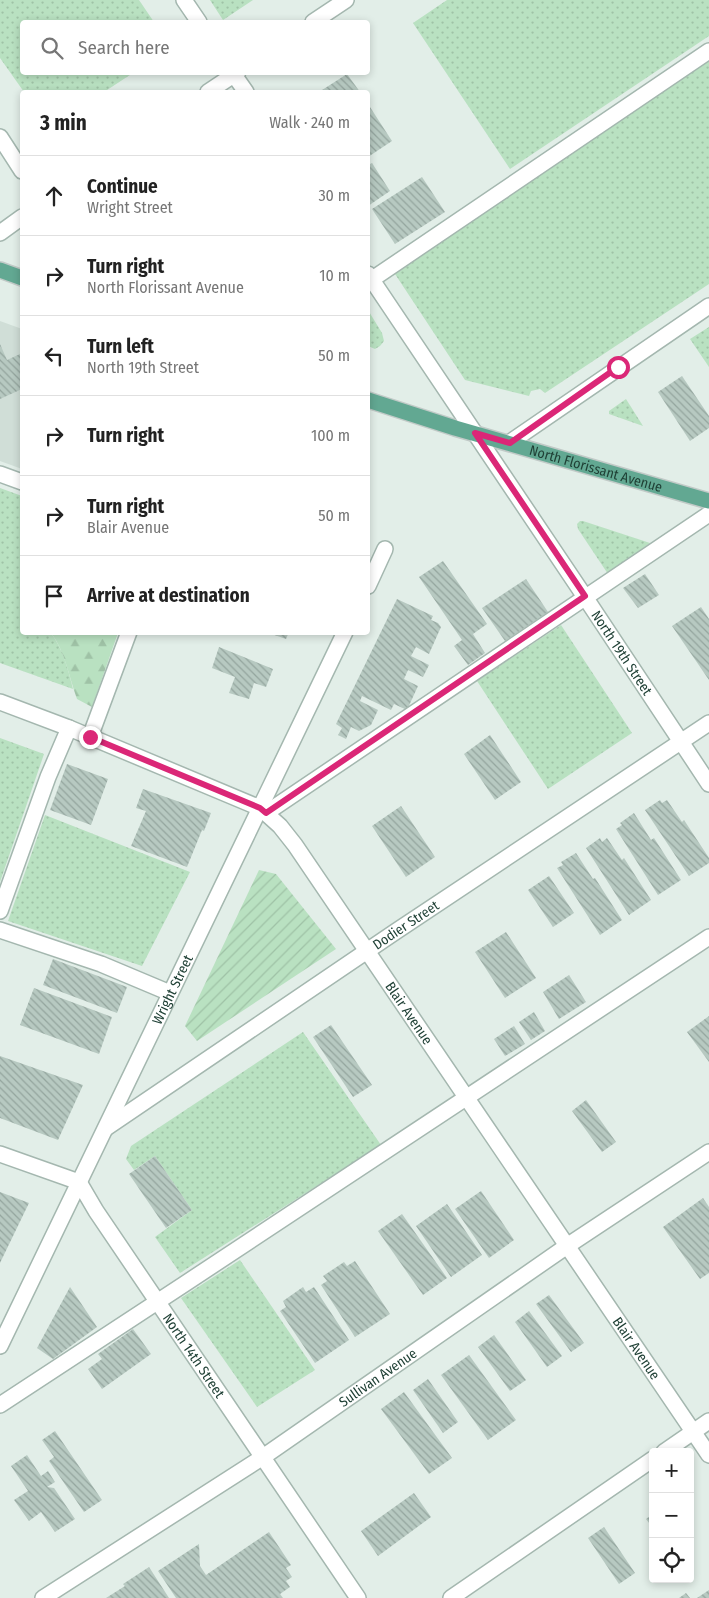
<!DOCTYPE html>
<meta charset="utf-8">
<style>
:root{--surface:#fff;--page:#f2f2f2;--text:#222;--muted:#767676;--line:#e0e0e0}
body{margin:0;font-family:"Fira Sans Condensed",sans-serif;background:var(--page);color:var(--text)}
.controls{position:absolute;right:15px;bottom:15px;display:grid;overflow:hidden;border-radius:5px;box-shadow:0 2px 8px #0003}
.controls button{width:45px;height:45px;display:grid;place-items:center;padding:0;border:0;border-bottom:1px solid var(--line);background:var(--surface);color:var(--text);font:25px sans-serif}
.stop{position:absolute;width:15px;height:15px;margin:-11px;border:4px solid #db2777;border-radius:50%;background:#fff}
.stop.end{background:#db2777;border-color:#fff;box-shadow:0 1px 5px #0008}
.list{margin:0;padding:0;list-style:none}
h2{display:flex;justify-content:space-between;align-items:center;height:65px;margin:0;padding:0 20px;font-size:21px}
h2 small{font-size:16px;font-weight:400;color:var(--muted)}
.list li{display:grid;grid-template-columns:32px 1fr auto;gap:15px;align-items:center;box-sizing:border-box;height:80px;padding:0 20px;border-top:1px solid var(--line)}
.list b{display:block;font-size:19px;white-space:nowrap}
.list p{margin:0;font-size:16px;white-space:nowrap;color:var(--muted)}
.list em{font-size:16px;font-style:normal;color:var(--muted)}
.icon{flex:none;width:28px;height:28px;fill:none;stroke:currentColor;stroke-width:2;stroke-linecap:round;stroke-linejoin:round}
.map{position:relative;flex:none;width:709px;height:1598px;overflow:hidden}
.search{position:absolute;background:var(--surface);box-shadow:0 2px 8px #0003;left:20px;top:20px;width:350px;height:55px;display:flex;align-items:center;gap:12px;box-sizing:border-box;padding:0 18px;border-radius:5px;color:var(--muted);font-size:19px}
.panel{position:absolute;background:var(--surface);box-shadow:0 2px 8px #0003;left:20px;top:90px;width:350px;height:545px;border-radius:5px}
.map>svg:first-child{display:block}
.built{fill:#d0ded7}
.grass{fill:url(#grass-dots)}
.forest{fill:url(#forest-firs)}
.garden{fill:url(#garden-furrows)}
.building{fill:url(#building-back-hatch)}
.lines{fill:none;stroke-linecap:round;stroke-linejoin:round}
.minor-casing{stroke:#a4b7af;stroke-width:18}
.major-casing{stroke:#c1cac7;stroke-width:18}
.minor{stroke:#fff;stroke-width:15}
.major{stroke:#62a892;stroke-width:15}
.route{stroke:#db2777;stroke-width:6}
.labels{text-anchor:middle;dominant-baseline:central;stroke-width:4;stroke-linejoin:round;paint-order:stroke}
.street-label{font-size:14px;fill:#204136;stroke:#f3faf6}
</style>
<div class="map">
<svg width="709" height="1598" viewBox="0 0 709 1598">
<defs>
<pattern id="grass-dots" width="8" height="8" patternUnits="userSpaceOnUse" patternTransform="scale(1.25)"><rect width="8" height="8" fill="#b9e1c1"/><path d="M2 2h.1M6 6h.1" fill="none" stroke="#9fc2a6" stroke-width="1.8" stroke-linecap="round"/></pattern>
<pattern id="forest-firs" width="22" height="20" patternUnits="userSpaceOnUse" patternTransform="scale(1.25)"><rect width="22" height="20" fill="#b9e1c1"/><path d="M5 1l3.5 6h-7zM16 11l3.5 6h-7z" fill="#9fc2a6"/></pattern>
<pattern id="garden-furrows" width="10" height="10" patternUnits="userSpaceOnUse" patternTransform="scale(1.25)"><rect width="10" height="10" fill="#b9e1c1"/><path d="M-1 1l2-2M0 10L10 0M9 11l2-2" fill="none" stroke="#9fc2a6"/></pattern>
<pattern id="building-back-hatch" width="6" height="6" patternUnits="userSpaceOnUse" patternTransform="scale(1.25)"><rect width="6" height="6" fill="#b7c9c1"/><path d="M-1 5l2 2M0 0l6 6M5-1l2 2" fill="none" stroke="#94a59e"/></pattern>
</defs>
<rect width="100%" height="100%" fill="#e2eee8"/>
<path class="built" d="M0,321l22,8v140l-22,-8z"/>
<g class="grass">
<path d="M0,0h139l15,22h-132v50l111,1 -29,19h-80l-24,-34z"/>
<path d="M210,0h43l-30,20z"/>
<path d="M447,0h262v36l-199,133 -97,-146z"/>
<path d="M709,60v224l-164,109 -5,-4 -9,2 -2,5 -64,-16 -70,-106z"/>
<path d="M368,310l14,23 2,8 -4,5 -5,3 -7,-3z"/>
<path d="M709,327v40l-19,-28z"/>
<path d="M626,399l17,27 -34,-12v-3z"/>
<path d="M0,488l22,8v136l29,1c12,16 17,36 22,56l-73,-26z"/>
<path d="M580,521h3l67,22 -42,31 -30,-45 -1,-5z"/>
<path d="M561,625l71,108 -84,56 -71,-108z"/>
<path d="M0,738l44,16 -44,128z"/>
<path d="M45,815l145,57 -48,94 -134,-45z"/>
<path d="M303,1032l78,113 -201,128 -25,-36 37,-27 -37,-54 -21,14 -8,-11 5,-13z"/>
<path d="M240,1260l75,110 -58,37 -76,-109z"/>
</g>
<path class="forest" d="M51,633h67l-26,74 -15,-8c-8,-22 -12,-48 -26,-66z"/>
<path class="garden" d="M259,870l17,4 60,75 -139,92 -12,-15z"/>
<g class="building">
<path d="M347,74l13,18h-41z"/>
<path d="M368,104l24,37 -24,16z"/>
<path d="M372,163l18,28 -22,15v-41z"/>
<path d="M422,177l23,35 -50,32 -23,-35z"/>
<path d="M0,344l7,16 13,-6 2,5v30l-22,10z"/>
<path d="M682,376l27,40v12l-19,13 -32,-49z"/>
<path d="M443,561l44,63 -14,10 12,19 -17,12 -14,-19 8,-6 -43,-63z"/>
<path d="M645,574l14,21 -21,13 -15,-20z"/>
<path d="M526,579l22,33 -43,29 -23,-33z"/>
<path d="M397,599l36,17 -2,4 7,3 3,4 -12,27 -13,-7 -5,9 18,9 -6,12 -15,-7 -4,9 14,7 -11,24 -13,-6 -3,6 -29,-14 -2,5 18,9 -7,15 -12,6 -8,-4 -5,12 -8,-4 4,-7 -6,-4z"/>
<path d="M701,607l8,12v61l-37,-54z"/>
<path d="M266,632h23l-3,7z"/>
<path d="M219,647l54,22 -7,18 -12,-4 -5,16 -20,-6 6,-16 -23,-9z"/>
<path d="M490,735l31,47 -26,18 -31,-46z"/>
<path d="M67,764l41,15 -17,46 -41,-15z"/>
<path d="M143,789l68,24 -7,18 -2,-1 -15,37 -56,-21 15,-35 -10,-3z"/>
<path d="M660,800l2,3 5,-3 15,22 2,-2 25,38v5l-20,13 -44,-66z"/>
<path d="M401,806l34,51 -29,20 -34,-51z"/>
<path d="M634,813l17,27 3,-2 27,42 -23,15 -42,-66 6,-4 -2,-2z"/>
<path d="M600,838l2,4 5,-4 15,22 2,-2 27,42 -22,15 -43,-67z"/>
<path d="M576,853l17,26 2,-1 27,42 -22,15 -43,-67 6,-3 -2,-3z"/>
<path d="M549,876l25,37 -21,14 -25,-37z"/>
<path d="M506,932l30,46 -31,20 -30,-46z"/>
<path d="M53,959l74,28 -10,26 -74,-28z"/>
<path d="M569,975l17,27 -27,17 -16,-27z"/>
<path d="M34,988l78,29 -13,37 -79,-29z"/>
<path d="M534,1012l11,19 -14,9 -12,-18z"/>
<path d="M709,1016v46l-22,-30z"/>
<path d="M331,1025l41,60 -19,12 -40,-60z"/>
<path d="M514,1026l11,18 -20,12 -11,-17z"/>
<path d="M0,1056l83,29 -25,55 -58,-22z"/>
<path d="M586,1100l30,42 -14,10 -30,-41z"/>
<path d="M155,1156l37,54 -26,18 -37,-54z"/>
<path d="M481,1191l33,49 -25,18 -34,-49z"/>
<path d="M0,1192l29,11 -29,60z"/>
<path d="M703,1198l6,9v66l-9,6 -37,-52z"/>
<path d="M447,1204l35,51 -31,22 -35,-51z"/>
<path d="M402,1214l45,64 -24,17 -45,-64z"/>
<path d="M355,1261l35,53 -35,23 -34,-52 6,-4 -4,-5 21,-14 3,4z"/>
<path d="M70,1287l27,40 -44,32 -16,-11z"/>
<path d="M303,1287l3,5 8,-5 35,53 -34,23 -35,-52 6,-4 -3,-6z"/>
<path d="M549,1295l35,48 -13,9 -35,-48z"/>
<path d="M529,1311l33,45 -15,11 -32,-45z"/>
<path d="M133,1329l18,25 -49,35 -14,-20 14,-10 -4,-5z"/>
<path d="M494,1335l32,45 -16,11 -32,-44z"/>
<path d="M469,1355l47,65 -28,20 -47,-65z"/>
<path d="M428,1379l30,43 -15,11 -30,-43z"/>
<path d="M404,1392l48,66 -23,16 -48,-65z"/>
<path d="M55,1431l47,69 -18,12 -35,-51 5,-4 -12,-17z"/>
<path d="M27,1455l14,21 7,-5 7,11 -8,5 7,1 21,31 -20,13 -14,-20 -12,9 -15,-21 14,-9 -17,-25z"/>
<path d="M414,1493l17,24 -53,39 -17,-25z"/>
<path d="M653,1514v14l-7,-9z"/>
<path d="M604,1527l31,46 -16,11 -31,-46z"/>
<path d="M269,1532l22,33 -5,3 6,9 -6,4 4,6 -10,7 3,4h-107l-18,-27 41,-27 1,22 6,9z"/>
<path d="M149,1567l20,31h-63l19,-12 -2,-2z"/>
<path d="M709,1590v8h-12z"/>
<path d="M686,1593l4,5h-11z"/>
</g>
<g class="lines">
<defs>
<g id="minor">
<path d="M184,0l15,22"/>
<path d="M313,22l33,-22"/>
<path d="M232,72l14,20"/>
<path d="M208,92l30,-20"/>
<path d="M0,137l22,34"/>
<path d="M0,233l22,-16"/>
<path id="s1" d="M368,274l217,323 124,187"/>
<path d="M371,280l338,-229"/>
<path d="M509,443l200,-137"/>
<path d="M0,474l22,8"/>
<path d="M368,586l17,-37"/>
<path id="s2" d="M0,702l69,26 191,80 20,18 15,19 414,610"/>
<path d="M90,737l39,-105"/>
<path d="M266,813l443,-299"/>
<path d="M0,911l48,-134 21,-49"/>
<path d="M0,930l101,34 69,29"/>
<path id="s3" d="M106,1128l289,-196 314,-209"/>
<path id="s4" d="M0,1154l79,28 17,29 262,387"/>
<path id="s5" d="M0,1346l345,-714"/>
<path d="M0,1405l183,-120 526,-348"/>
<path d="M664,1452l45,-31"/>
<path id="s6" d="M43,1598l220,-141 304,-211 142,-94"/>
<path d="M451,1598l202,-139"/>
</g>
<g id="major">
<path d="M0,270l22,8"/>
<path id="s7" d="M368,400l87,28 254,73"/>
</g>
</defs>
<use href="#minor" class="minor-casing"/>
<use href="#major" class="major-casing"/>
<use href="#minor" class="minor"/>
<use href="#major" class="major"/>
</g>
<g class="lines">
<path class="route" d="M90,737l170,71 6,5 319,-217 -110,-163 35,10 108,-76"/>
</g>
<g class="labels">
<g class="street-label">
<text stroke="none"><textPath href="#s7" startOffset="238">North Florissant Avenue</textPath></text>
<text stroke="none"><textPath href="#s1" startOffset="456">North 19th Street</textPath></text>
<text stroke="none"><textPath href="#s3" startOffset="362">Dodier Street</textPath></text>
<text stroke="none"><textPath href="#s5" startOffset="396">Wright Street</textPath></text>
<text stroke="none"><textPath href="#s2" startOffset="535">Blair Avenue</textPath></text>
<text stroke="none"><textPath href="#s2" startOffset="940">Blair Avenue</textPath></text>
<text stroke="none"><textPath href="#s4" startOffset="292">North 14th Street</textPath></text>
<text stroke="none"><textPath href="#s6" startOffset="401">Sullivan Avenue</textPath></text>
</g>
</g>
</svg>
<div class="controls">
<button>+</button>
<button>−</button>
<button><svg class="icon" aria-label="locate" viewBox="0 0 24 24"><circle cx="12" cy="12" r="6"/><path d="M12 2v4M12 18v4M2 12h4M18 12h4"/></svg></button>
</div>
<div class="stop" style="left:618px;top:367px"></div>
<div class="stop end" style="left:90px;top:737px"></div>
<div class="search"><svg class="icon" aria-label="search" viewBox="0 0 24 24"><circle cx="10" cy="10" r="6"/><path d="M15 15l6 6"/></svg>Search here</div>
<section class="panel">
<h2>3 min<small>Walk · 240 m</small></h2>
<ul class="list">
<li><svg class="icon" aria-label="ahead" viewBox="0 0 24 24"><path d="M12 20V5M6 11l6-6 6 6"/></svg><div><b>Continue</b><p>Wright Street</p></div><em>30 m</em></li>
<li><svg class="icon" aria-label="right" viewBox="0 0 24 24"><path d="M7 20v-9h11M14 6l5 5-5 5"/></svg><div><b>Turn right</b><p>North Florissant Avenue</p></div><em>10 m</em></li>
<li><svg class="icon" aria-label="left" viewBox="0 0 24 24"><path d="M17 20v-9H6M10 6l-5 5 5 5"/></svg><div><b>Turn left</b><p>North 19th Street</p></div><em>50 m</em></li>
<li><svg class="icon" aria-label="right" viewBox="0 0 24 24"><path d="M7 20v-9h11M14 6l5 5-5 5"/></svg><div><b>Turn right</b></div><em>100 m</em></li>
<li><svg class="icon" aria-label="right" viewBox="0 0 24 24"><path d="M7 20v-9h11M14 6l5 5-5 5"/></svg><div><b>Turn right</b><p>Blair Avenue</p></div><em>50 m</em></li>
<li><svg class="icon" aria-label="arrive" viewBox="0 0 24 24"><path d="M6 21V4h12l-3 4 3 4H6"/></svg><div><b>Arrive at destination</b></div></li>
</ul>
</section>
</div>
